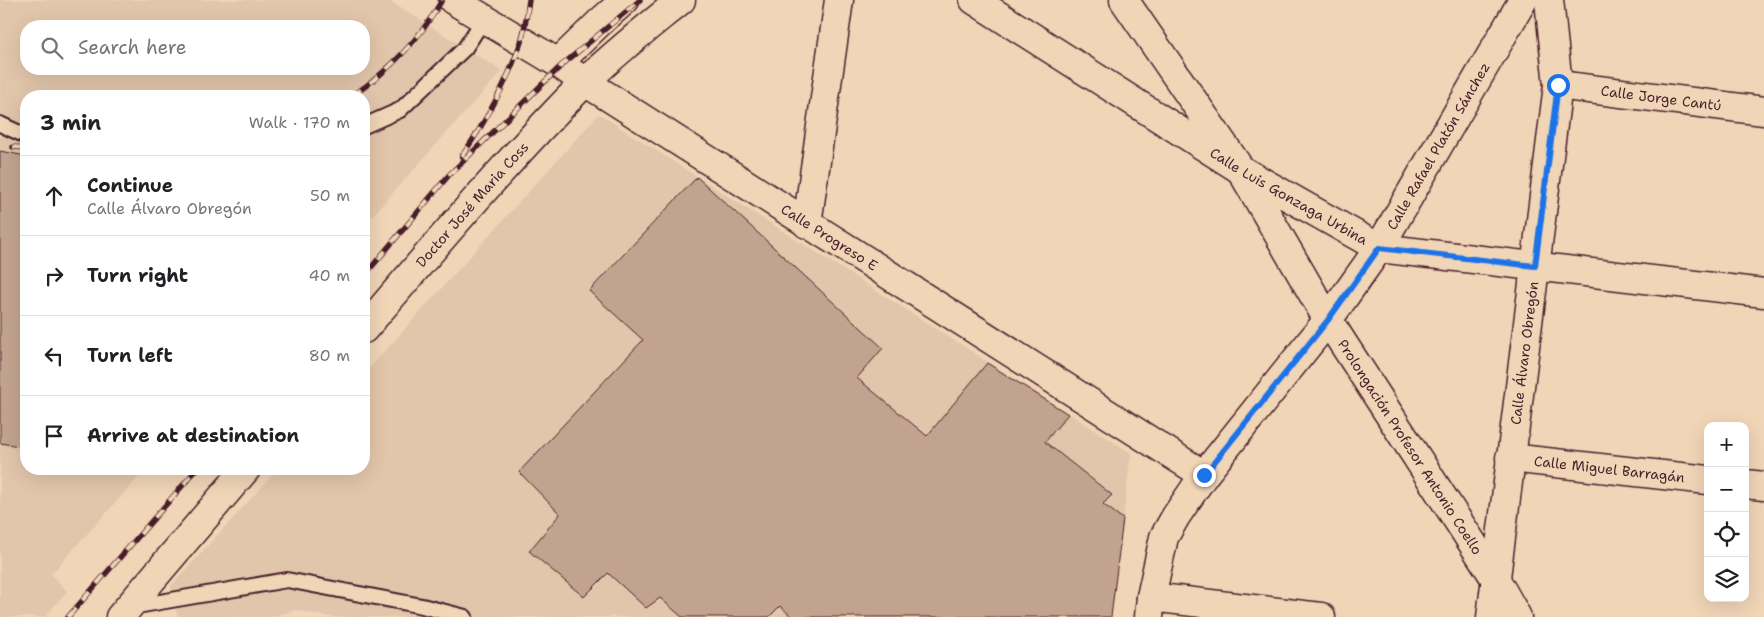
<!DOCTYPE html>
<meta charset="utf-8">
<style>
:root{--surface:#fff;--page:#f6f6f6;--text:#202124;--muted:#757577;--line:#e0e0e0}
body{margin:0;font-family:"Shantell Sans",sans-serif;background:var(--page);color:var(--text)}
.controls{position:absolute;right:15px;bottom:15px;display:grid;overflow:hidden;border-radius:10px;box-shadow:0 5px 20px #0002}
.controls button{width:45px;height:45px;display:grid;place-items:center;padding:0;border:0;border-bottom:1px solid var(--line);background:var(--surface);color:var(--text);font:25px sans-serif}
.stop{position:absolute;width:15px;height:15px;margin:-11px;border:4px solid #1a73e8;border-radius:50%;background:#fff}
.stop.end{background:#1a73e8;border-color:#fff;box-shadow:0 1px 5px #0008}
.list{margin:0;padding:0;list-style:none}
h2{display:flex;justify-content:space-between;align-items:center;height:65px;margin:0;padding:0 20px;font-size:21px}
h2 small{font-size:16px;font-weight:400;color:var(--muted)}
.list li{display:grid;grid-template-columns:32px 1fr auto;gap:15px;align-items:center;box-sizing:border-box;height:80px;padding:0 20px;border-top:1px solid var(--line)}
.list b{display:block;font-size:19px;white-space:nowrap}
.list p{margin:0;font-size:16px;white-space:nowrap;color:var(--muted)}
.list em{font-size:16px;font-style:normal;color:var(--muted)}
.icon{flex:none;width:28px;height:28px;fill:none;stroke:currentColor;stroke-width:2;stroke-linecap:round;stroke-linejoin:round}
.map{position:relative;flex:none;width:1764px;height:617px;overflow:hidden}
.search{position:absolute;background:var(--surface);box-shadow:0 5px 20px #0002;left:20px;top:20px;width:350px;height:55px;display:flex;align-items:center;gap:12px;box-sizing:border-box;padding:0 18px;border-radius:20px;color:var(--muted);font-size:19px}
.panel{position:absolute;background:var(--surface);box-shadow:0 5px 20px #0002;left:20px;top:90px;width:350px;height:385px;border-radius:20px}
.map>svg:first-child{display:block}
.built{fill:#e2c6ab;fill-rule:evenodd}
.building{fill:#c2a390;stroke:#4a1f2b}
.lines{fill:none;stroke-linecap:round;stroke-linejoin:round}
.lane-casing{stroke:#4a1f2b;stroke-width:18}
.street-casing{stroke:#4a1f2b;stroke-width:31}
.secondary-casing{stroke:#4a1f2b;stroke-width:31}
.lane{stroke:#f0d5b7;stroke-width:14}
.street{stroke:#f0d5b7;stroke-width:28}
.secondary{stroke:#f0d5b7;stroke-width:28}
.rail-casing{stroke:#4a1f2b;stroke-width:5.5}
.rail{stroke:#f0d5b7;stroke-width:4;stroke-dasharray:11;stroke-linecap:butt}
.route{stroke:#1a73e8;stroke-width:6}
.labels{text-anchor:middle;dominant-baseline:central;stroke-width:4.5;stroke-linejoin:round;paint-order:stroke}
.street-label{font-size:14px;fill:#4a1f2b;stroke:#f0d5b7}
</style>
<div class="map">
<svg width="1764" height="617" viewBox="0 0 1764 617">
<rect width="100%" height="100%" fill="#f0d5b7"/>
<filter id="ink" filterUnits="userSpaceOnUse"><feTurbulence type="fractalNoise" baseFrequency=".02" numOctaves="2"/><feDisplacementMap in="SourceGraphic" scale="10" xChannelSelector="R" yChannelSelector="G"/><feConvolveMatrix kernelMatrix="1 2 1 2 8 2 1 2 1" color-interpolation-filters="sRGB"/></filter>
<g filter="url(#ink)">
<g class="built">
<path d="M0,0h388l114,71 -138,154v-129h-338v373h120l-95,105 16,17 -22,26h-45zM26,26h338v43h-338z"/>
<path d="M599,114l532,339 -20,164h-781l-35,-7 -23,7h-94l-7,-31 107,-117h86v-95z"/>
</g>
<g class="building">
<path d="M0,151l26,5v291l-26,-4z"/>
<path d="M697,177l186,171 -26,30 70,58 60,-73 81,51 -23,28 67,53 -9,9 20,15 -12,98h-319l-12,-11 -11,11h-87l-22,-19 -14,10 -38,-35 -24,24 -55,-46 31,-37 -41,-42 124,-132 -54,-49z"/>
</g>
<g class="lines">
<defs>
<g id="lane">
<path d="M0,124l26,12"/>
<path d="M364,126l36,-16 65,-62 19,-29"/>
<path d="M131,607l156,-27 135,26 43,11"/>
</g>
<g id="street">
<path id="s1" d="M974,0l267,170 138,78 385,45"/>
<path id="s2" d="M1124,0l117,170 87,150 167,258 22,39"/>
<path id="s3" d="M1558,85l206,26"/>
<path d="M807,224l32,-224"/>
<path id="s4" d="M1510,458l198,22"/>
<path d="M1745,484l19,2"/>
<path d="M1151,597l170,20"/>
<path id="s5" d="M1491,617l67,-532 -9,-85"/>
</g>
<g id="secondary">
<path id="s6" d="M453,0l105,63 27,19 619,393"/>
<path d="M558,63l41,-40 26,-23"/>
<path id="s7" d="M364,329c71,-83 142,-167 219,-245 31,-31 65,-57 98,-84"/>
<path d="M120,617l126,-148"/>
<path id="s8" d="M1149,617l2,-20 13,-60 12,-21 28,-41 124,-155 51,-72 144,-248"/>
</g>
</defs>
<use href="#lane" class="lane-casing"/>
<use href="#street" class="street-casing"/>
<use href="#secondary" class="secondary-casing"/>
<use href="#lane" class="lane"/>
<use href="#street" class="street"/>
<use href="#secondary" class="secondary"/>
<defs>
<g id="rail">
<path d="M352,96c37,-25 68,-57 90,-96"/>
<path d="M13,147l13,1"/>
<path d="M462,156c24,-35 45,-73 59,-114 4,-13 6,-28 8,-42"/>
<path d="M364,276l85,-101 113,-110 78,-65"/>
<path d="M68,617l129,-148"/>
</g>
</defs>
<use href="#rail" class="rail-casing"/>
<use href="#rail" class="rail"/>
</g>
</g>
<g class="lines" filter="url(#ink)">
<path class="route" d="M1204,475l124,-155 51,-72 156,18 23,-181"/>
</g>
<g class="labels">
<g class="street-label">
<text stroke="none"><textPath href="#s3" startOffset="104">Calle Jorge Cantú</textPath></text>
<text stroke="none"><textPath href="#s8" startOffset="560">Calle Rafael Platón Sánchez</textPath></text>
<text stroke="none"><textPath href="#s1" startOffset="371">Calle Luis Gonzaga Urbina</textPath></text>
<text stroke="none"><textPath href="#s7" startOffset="165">Doctor José Maria Coss</textPath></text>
<text stroke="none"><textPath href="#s6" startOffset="445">Calle Progreso E</textPath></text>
<text stroke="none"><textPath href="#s5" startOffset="266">Calle Álvaro Obregón</textPath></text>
<text stroke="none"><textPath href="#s2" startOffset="531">Prolongación Profesor Antonio Coello</textPath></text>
<text stroke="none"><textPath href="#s4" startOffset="100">Calle Miguel Barragán</textPath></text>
</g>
</g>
</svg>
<div class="controls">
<button>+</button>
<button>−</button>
<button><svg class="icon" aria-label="locate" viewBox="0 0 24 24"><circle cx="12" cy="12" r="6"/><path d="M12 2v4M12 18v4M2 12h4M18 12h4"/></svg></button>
<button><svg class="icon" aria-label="layers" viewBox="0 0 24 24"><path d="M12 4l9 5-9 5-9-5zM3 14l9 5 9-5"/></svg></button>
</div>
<div class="stop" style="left:1558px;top:85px"></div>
<div class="stop end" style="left:1204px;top:475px"></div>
<div class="search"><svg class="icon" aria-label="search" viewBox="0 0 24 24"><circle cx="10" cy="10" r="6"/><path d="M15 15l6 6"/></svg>Search here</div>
<section class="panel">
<h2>3 min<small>Walk · 170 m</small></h2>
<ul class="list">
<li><svg class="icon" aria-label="ahead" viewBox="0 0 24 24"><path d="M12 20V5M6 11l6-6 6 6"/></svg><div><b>Continue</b><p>Calle Álvaro Obregón</p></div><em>50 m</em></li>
<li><svg class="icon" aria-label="right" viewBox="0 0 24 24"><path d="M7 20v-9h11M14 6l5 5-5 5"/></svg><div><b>Turn right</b></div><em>40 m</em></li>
<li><svg class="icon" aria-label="left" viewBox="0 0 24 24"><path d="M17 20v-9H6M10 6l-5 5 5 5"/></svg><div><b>Turn left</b></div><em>80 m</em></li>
<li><svg class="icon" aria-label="arrive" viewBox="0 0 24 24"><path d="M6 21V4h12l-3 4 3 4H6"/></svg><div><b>Arrive at destination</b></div></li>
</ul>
</section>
</div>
